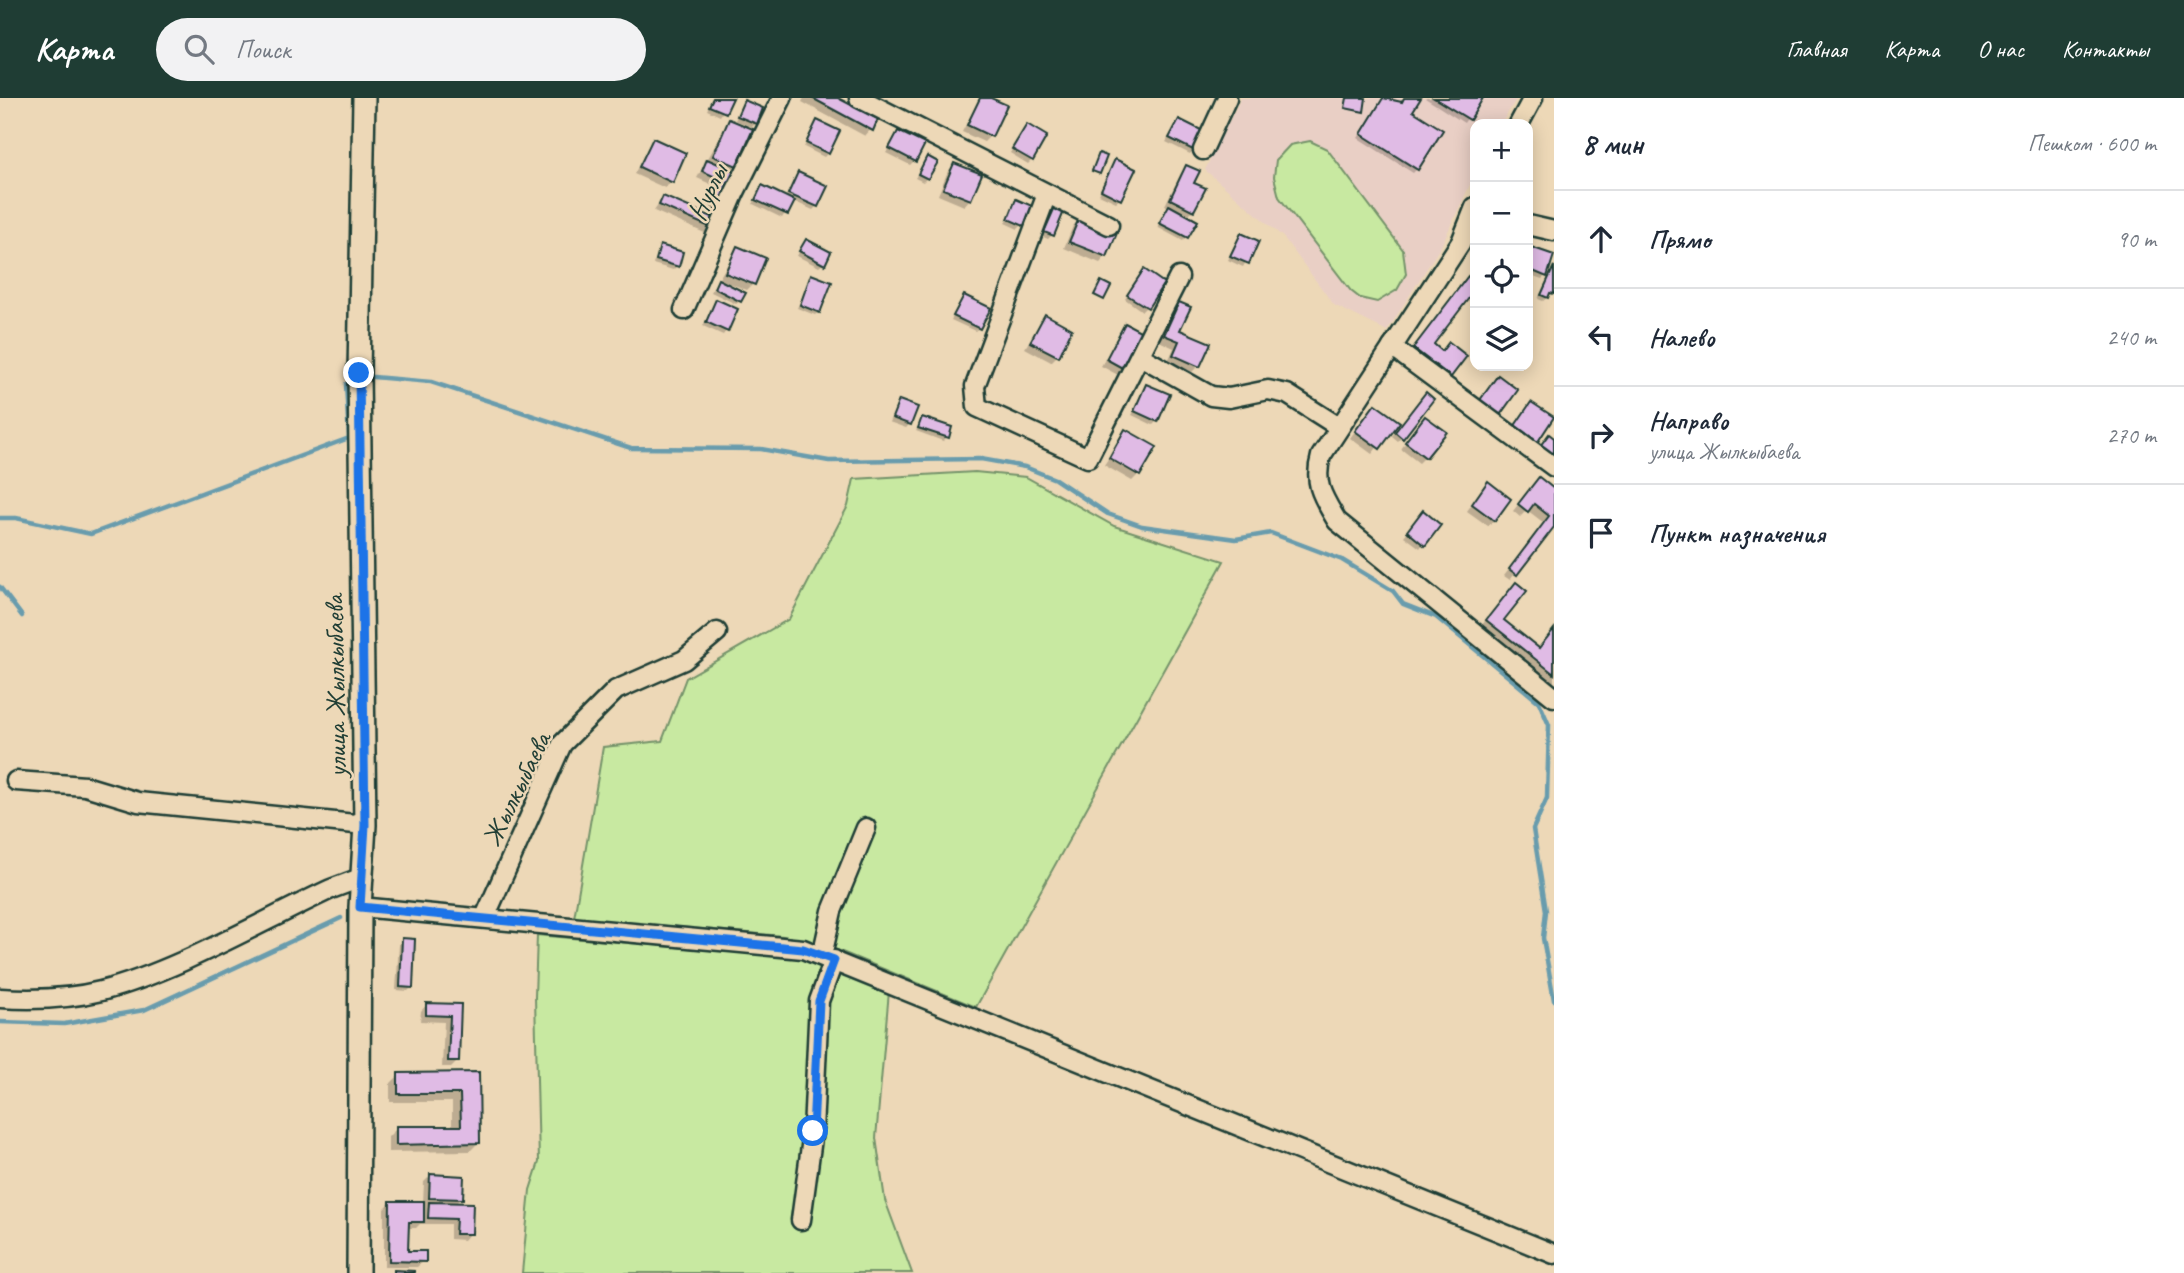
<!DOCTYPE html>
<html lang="ru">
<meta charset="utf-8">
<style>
:root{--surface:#fff;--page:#f2f2f3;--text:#1f2937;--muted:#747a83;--line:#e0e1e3;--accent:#1f3d34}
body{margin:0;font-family:Caveat,sans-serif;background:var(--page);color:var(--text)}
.controls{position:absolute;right:21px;top:21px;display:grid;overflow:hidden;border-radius:14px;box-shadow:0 4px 18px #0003}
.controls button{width:63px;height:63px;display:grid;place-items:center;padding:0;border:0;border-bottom:2px solid var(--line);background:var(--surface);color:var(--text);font:35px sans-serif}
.stop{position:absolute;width:21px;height:21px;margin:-16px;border:5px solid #1a73e8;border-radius:50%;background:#fff}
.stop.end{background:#1a73e8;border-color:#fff;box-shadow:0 2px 7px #0008}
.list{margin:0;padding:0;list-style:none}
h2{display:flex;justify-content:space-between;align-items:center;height:91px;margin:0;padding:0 28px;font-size:30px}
h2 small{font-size:23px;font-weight:400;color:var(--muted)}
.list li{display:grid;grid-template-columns:46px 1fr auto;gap:21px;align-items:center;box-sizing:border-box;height:98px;padding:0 28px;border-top:2px solid var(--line)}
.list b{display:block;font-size:26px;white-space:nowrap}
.list p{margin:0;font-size:23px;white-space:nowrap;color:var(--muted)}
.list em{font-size:23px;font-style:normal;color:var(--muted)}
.icon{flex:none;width:38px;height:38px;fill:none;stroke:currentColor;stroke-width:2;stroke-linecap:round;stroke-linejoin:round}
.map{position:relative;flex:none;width:1554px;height:1175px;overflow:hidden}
header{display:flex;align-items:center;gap:42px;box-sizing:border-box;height:98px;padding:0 35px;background:var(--accent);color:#fff}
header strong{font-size:33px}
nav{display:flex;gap:38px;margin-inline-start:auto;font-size:24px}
.search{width:490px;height:63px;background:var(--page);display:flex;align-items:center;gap:18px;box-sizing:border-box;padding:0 24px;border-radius:38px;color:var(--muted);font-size:26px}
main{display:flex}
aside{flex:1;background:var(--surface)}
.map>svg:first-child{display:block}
.built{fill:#e9cfc5}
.green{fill:#c8e9a1;stroke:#74936a;stroke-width:2}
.shadow{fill:#0003}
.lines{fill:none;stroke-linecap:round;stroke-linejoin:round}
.stream{stroke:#699cad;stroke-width:4.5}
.building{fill:#e0bbe5;stroke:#1f3d34;stroke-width:2}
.minor-casing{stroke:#1f3d34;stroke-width:23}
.major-casing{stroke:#1f3d34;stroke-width:26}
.minor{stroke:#edd8b7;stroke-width:18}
.major{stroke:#edd8b7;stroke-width:21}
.route{stroke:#1a73e8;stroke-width:9}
.labels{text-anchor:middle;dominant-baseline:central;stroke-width:5;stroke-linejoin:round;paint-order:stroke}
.street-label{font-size:28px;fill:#1f3d34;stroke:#edd8b7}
</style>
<header>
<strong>Карта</strong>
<div class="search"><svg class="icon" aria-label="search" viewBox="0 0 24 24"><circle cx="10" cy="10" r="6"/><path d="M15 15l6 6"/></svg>Поиск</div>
<nav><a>Главная</a><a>Карта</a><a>О нас</a><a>Контакты</a></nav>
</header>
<main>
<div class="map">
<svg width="1554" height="1175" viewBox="0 0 1554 1175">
<rect width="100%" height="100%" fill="#edd8b7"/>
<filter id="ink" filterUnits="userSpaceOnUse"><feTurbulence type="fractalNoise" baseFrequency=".0143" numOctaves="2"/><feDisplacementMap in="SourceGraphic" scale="14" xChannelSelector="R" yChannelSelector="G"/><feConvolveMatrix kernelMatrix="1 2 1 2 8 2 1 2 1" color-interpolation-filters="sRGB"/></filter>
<g filter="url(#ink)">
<path class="built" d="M1241,0h276l-16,26h-26v50l-34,72 -54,85 -53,-26 -51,-68 -78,-67z"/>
<g class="green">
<path d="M1310,43l17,8 76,101 3,24 -9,16 -20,12 -17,-4 -9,-7 -72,-94 -5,-20 2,-17 14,-15z"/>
<path d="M975,374l51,5 88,49 110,35 -248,446 -151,-62 -42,-9 -209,-18 29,-171 59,-6 24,-63 103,-59 59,-113 6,-27z"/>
<path d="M537,837l264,23 88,33 -13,147 9,62 27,73h-390l8,-83 9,-28 -4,-165z"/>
</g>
<g class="shadow">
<path d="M712,0h19l-11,18 -13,-6z"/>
<path d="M804,0h30l37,31 -6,7 -63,-34z"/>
<path d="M980,0h7l3,38 -6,6 -22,-10z"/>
<path d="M1384,0h9l8,5 3,-5h15l-8,14 6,57 -4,4 -55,-35z"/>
<path d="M1425,0h56l-17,25z"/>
<path d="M744,4l12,21 -4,4 -17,-7z"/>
<path d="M729,23l7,44 -6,6 -17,57 -6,6 -53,-23 9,-13 46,19 4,-8 -7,-4 9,-19 -18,-8z"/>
<path d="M1179,23l14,29 -3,4 -24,-12z"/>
<path d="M817,24l11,31 -4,4 -20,-10z"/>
<path d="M1023,32l9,30 -4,4 -18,-11z"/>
<path d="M898,35l16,28 -4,4 -24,-12z"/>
<path d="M653,42l18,42 -6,6 -31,-14z"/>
<path d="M927,60v20l-4,4 -8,-4z"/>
<path d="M1116,63l4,38 -4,3 -17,-8z"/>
<path d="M954,67l16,34 -6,7 -26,-11 10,-24z"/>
<path d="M1187,69l6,43 -7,7 9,5 -12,19 -26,-14 12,-20 -4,-2 16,-32z"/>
<path d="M798,76l19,32 -4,4 -20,-9 -11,17 -29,-14 10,-17 22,11z"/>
<path d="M1017,103l5,24 -4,4 -13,-6z"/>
<path d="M1058,104l-6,33 -4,4 -7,-3z"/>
<path d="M1079,122l27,36 -6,7 -36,-15 9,-22z"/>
<path d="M1241,137l16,7 -14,25 -15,-7z"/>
<path d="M803,146l20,20 -4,3 -22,-11z"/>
<path d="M661,149l16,19 -4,4 -20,-6z"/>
<path d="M737,150l16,36 -6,6 -23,-9 -1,2 17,18 -4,3 -25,-12z"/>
<path d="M1529,150l20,24 -7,7 -14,-5z"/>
<path d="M1554,166v28l-11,9 -5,-2z"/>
<path d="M1140,177l6,32 -4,4 -17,-12z"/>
<path d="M812,178l7,36 -4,3 -18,-7z"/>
<path d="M1468,181l7,8 -44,57 11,8 23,5 -21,25 -36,-27z"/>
<path d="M964,199l15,31 -4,3 -24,-11z"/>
<path d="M716,204l10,29 -3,4 -20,-9z"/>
<path d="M1180,206l-2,26 20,36 -6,6 -24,-11 6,-13 -15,-7 14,-31z"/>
<path d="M1045,218l12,40 -6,6 -26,-14z"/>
<path d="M1126,227l-1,44 -7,6 -17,-9z"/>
<path d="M1147,288l10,35 -4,4 -21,-10z"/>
<path d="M1422,301l-20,38 -4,4 -6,-5z"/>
<path d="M899,304l11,22 -4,4 -17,-6z"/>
<path d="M1369,314l28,10 -25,32 -22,-16z"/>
<path d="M923,321l24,18 -4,4 -27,-10z"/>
<path d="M1419,327l6,32 -6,6 -18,-14z"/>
<path d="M1126,333l12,44 -6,6 -28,-16z"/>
<path d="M1533,388l21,5v33l-44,56 -6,-4 40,-53 -17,-13 -7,7 -7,-6z"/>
<path d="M1482,392l12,30 -6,6 -21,-15z"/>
<path d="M1420,419l3,27 -3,4 -16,-12z"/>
<path d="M1507,495l-6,27 37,29 16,-19v59l-76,-59z"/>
<path d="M402,842l10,47 -4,4 -12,-1 3,-46z"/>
<path d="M427,906l33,2 -3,55 -6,6h-9l2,-45 -24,-1 1,-10z"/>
<path d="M478,976v69l-8,8 -82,1v-15l9,-9 55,-1v-25h-62v-18l9,-9z"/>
<path d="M430,1078l31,22 -6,6 15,29 -6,7 -14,-1v-15h-30l-4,4h-9v24l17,9 -7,6h-33v-58l6,-6h33l1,-21z"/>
</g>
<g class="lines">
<g class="stream">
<path d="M373,279l58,5 200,66 130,1 68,12 152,-2 44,8 30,12 53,35 34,12 94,13 35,-6 71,27 51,31 10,13 33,13 103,85 10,23 -2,73 -14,31 13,82 -3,27 11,62"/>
<path d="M0,420h16l75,16 258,-96 -3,-54"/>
<path d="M0,489l22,29"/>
<path d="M0,924l64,2 80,-14 197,-92"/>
</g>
</g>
<g class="building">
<path d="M713,0h20l-7,15 -17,-7z"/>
<path d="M812,0h26l40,21 -5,12z"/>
<path d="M980,0h11l16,7 -15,32 -25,-12z"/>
<path d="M1347,0h19l-2,14 -19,-4z"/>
<path d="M1383,0l19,4 2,-4h17l-8,13 30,19 -25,40 -57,-36z"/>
<path d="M1434,0h49l-13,22z"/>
<path d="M744,2l19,8 -6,16 -20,-8z"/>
<path d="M729,21l24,10 -16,37 -24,-10z"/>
<path d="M1179,21l26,13 -10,19 -26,-13z"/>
<path d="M817,22l23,11 -11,23 -23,-11z"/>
<path d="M1027,26l20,12 -14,25 -21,-12z"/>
<path d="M898,33l27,13 -9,18 -27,-14z"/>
<path d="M653,40l33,15 -13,30 -34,-16z"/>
<path d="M1099,55l8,3 -7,18 -8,-3z"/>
<path d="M927,58l11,6 -10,17 -10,-5z"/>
<path d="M707,61l32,14 -25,56 -55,-24 4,-9 49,21 6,-15 -7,-3 9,-20 -18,-8z"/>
<path d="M1115,61l21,10 -15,31 -20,-10z"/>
<path d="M954,65l28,11 -11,26 -28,-11z"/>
<path d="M1186,67l14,6 -6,12 12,5 -12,23 -24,-12z"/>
<path d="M798,74l30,14 -10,21 -30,-13z"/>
<path d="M762,87l33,16 -7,14 -33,-15z"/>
<path d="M1016,101l16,7 -8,20 -16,-7z"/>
<path d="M1058,102l9,4 -13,32 -10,-4z"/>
<path d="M1169,107l29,16 -10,17 -29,-15z"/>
<path d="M1079,120l38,15 -10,24 -38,-15z"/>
<path d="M1241,135l18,8 -10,23 -19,-8z"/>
<path d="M806,141l25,13 -6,13 -26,-14z"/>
<path d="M660,147l23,7 -4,15 -23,-7z"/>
<path d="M737,148l29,12 -11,27 -30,-12z"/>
<path d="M1528,148l26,9 -7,22 -19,-8z"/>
<path d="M1554,168v28l-4,-1 -2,5 -7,-3z"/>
<path d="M1144,171l20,14 -16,25 -21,-13z"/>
<path d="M811,176l21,8 -12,31 -20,-8z"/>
<path d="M1468,178l7,6v8l-41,54 8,7 7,-9 18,14 -16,21 -38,-29z"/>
<path d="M718,181l28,14 -5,9 -27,-14z"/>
<path d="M1101,183l10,5 -7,14 -10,-5z"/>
<path d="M964,197l27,13 -11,21 -27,-13z"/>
<path d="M716,201l22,10 -10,23 -22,-10z"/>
<path d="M1179,204l12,5 -11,23 31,13 -11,24 -27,-12 6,-14 -15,-6z"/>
<path d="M1045,216l27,15 -13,28 -29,-15z"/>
<path d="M1125,225l19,10 -18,37 -20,-11z"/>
<path d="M1498,277l20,15 -18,25 -20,-15z"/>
<path d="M1146,286l24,10 -12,28 -24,-11z"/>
<path d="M1426,294l8,7 -31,40 -8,-7z"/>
<path d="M899,302l19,7 -7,18 -19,-7z"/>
<path d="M1531,304l23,15 -17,26 -23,-16z"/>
<path d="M1375,306l25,18 -20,27 -25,-18z"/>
<path d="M1425,318l22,16 -21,26 -21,-16z"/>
<path d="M922,319l30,10 -3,11 -31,-10z"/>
<path d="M1125,331l32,18 -17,29 -31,-18z"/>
<path d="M1549,336l5,4v18l-14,-10z"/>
<path d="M1539,379l15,12v38l-37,48 -8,-6 40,-53 -15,-12 -6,8 -10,-8z"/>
<path d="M1488,383l23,18 -16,22 -23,-17z"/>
<path d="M1423,412l18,15 -16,21 -18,-15z"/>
<path d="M1516,484l11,9 -23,29 35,28 15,-19v45l-68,-54z"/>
<path d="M402,840l13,1 -2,49 -13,-1z"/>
<path d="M426,905l35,1 -2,57h-11l2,-45 -24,-1z"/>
<path d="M479,974l1,71 -84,2v-19h65l-1,-32h-62v-21z"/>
<path d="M430,1076l34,2 -1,23 -34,-1z"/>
<path d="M390,1103h34v21h-15l-1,29h18v11l-37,-1z"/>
<path d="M429,1104l44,1 -1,31h-17l1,-15 -28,-1z"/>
<path d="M394,1172l20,1v2h-20z"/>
</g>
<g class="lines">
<defs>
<g id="minor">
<path d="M859,0l250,127"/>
<path d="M1519,26l14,-26"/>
<path d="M1203,52l24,-52"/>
<path d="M1047,96l-72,192 2,21 111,51 91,-181"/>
<path d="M1475,109l-14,35 -140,214c-8,28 2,41 16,65l217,176"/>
<path d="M1528,127l26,6"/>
<path d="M684,212l51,-118 47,-94"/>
<path d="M1392,249l162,120"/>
<path d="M1140,258l71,40 18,2 39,-8 19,4 52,33"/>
<path d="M16,683l69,5 53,16 227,23"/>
<path d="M360,809l443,42 751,305"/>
<path d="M485,819l77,-173 54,-54 68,-30 33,-28"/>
<path d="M822,858l10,-45 34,-83"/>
<path d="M0,900c33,2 69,1 101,-7 74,-19 159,-69 230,-102l32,-12"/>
<path d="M801,1122l12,-89 6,-130 15,-41"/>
</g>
<path id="major" d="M358,1175l2,-366 5,-82 -6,-452 5,-275"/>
</defs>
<use href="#minor" class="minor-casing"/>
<use href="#major" class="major-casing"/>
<use href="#minor" class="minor"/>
<use href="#major" class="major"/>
</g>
</g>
<g class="lines" filter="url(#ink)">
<path class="route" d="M359,275l6,452 -5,82 443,42 31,11 -15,41 -6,130"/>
</g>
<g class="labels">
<g class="street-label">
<text transform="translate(707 94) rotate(-65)">Нурлы</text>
<text transform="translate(335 588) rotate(-91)">улица Жылкыбаева</text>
<text transform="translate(516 691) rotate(-64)">Жылкыбаева</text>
</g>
</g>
</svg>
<div class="controls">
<button>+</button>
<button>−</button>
<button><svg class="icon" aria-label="locate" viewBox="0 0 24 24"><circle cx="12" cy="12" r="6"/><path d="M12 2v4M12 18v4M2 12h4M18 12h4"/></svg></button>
<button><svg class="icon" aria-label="layers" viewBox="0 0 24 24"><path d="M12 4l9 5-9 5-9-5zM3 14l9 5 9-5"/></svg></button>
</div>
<div class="stop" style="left:813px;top:1033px"></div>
<div class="stop end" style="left:359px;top:275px"></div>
</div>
<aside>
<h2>8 мин<small>Пешком · 600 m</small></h2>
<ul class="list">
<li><svg class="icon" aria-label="ahead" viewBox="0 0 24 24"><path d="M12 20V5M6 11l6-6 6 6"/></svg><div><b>Прямо</b></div><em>90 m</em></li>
<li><svg class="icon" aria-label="left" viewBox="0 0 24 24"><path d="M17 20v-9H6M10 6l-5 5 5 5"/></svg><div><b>Налево</b></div><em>240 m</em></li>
<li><svg class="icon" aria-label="right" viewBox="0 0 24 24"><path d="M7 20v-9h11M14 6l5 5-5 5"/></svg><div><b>Направо</b><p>улица Жылкыбаева</p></div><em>270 m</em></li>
<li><svg class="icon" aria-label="arrive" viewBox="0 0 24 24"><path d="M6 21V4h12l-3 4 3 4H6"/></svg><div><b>Пункт назначения</b></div></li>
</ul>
</aside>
</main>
